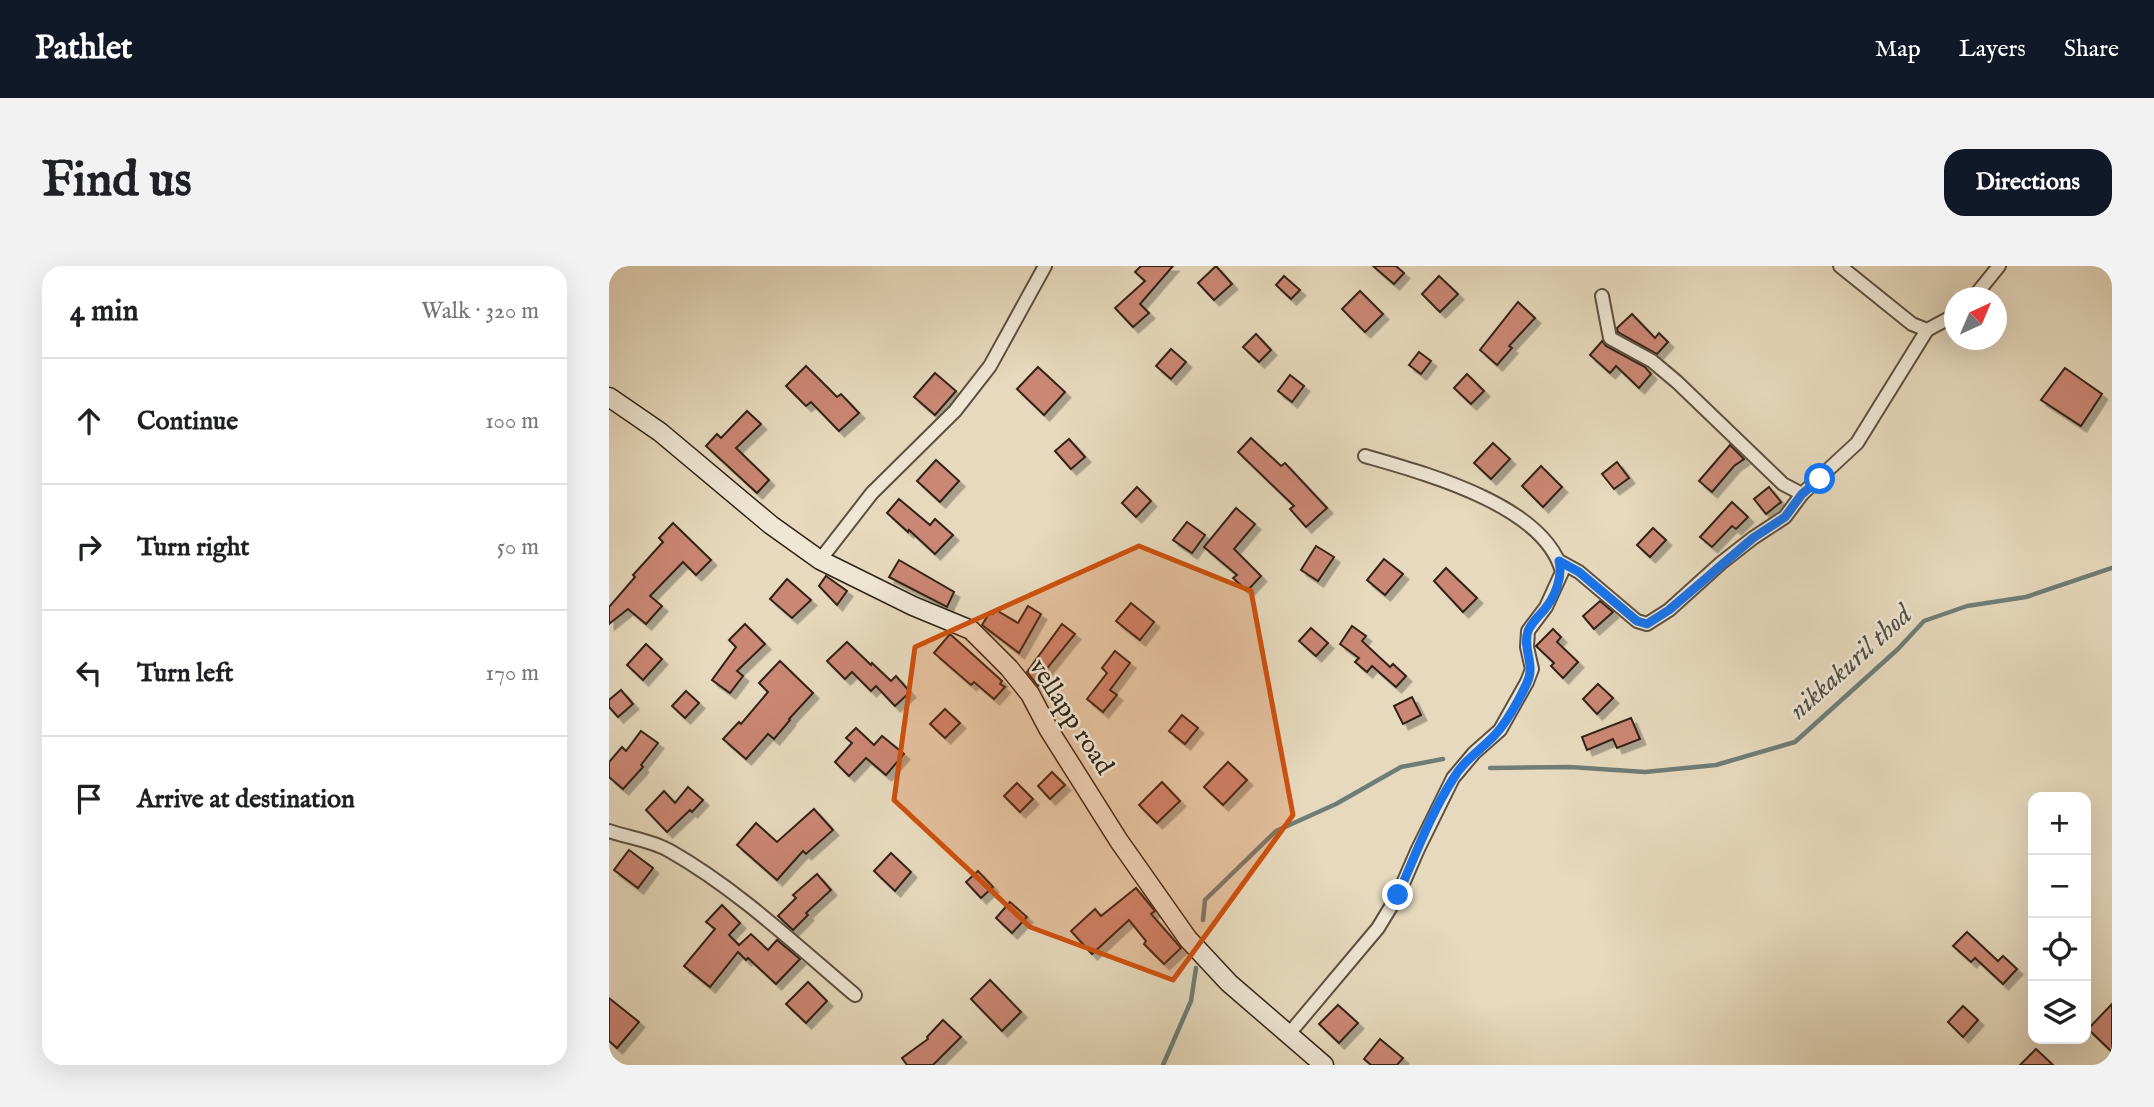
<!DOCTYPE html>
<meta charset="utf-8">
<style>
:root{--surface:#fff;--page:#f2f2f2;--text:#202124;--muted:#757577;--line:#e0e0e0;--accent:#111827}
body{margin:0;font-family:"IM FELL English",serif;background:var(--page);color:var(--text)}
.controls{position:absolute;right:21px;bottom:21px;display:grid;overflow:hidden;border-radius:14px;box-shadow:0 7px 28px #0002}
.controls button{width:63px;height:63px;display:grid;place-items:center;padding:0;border:0;border-bottom:2px solid var(--line);background:var(--surface);color:var(--text);font:35px sans-serif}
.compass{position:absolute;left:1335px;top:21px;width:63px;height:63px;border-radius:50%;background:var(--surface);box-shadow:0 7px 28px #0002;rotate:44deg}
.stop{position:absolute;width:21px;height:21px;margin:-16px;border:5px solid #1a73e8;border-radius:50%;background:#fff}
.stop.end{background:#1a73e8;border-color:#fff;box-shadow:0 2px 7px #0008}
.list{margin:0;padding:0;list-style:none}
h2{display:flex;justify-content:space-between;align-items:center;height:91px;margin:0;padding:0 28px;font-size:30px}
h2 small{font-size:23px;font-weight:400;color:var(--muted)}
.list li{display:grid;grid-template-columns:46px 1fr auto;gap:21px;align-items:center;box-sizing:border-box;height:126px;padding:0 28px;border-top:2px solid var(--line)}
.list b{display:block;font-size:26px;white-space:nowrap}
.list em{font-size:23px;font-style:normal;color:var(--muted)}
.icon{flex:none;width:38px;height:38px;fill:none;stroke:currentColor;stroke-width:2;stroke-linecap:round;stroke-linejoin:round}
.map{position:relative;flex:none;width:1503px;height:799px;overflow:hidden;border-radius:21px}
header{display:flex;align-items:center;gap:42px;box-sizing:border-box;height:98px;padding:0 35px;background:var(--accent);color:#fff}
header strong{font-size:33px}
nav{display:flex;gap:38px;margin-inline-start:auto;font-size:24px}
.intro{display:flex;align-items:center;justify-content:space-between;box-sizing:border-box;height:168px;padding:0 42px}
h1{margin:0;font-size:49px}
.button{padding:18px 32px;border-radius:21px;background:var(--accent);color:#fff;font-size:24px;font-weight:700}
main{display:flex;gap:42px;padding:0 42px}
aside{flex:1;background:var(--surface);border-radius:21px;box-shadow:0 7px 28px #0002}
.map>svg:first-child{display:block}
.lines{fill:none;stroke-linecap:round;stroke-linejoin:round}
.stream{stroke:#6e7d76;stroke-width:4.5}
.building{fill:#cb8775;stroke:#312316;stroke-width:2;filter:url(#shadow)}
.street-casing{stroke:#5e5040;stroke-width:16}
.secondary-casing{stroke:#312316;stroke-width:21}
.street{stroke:#efe6d4;stroke-width:12}
.secondary{stroke:#efe6d4;stroke-width:18}
.route{stroke:#1a73e8;stroke-width:9}
.marked{fill:#cd510e;fill-opacity:0.2;stroke:#cd510e;stroke-width:5;stroke-linejoin:round}
.labels{text-anchor:middle;dominant-baseline:central;stroke-width:5;stroke-linejoin:round;paint-order:stroke}
.street-label{font-size:26px;fill:#312316;stroke:#efe6d4}
.water-label{font-size:28px;font-style:italic;fill:#505046;stroke:#efe6d4}
</style>
<header>
<strong>Pathlet</strong>
<nav><a>Map</a><a>Layers</a><a>Share</a></nav>
</header>
<div class="intro"><h1>Find us</h1><a class="button">Directions</a></div>
<main>
<aside>
<h2>4 min<small>Walk · 320 m</small></h2>
<ul class="list">
<li><svg class="icon" aria-label="ahead" viewBox="0 0 24 24"><path d="M12 20V5M6 11l6-6 6 6"/></svg><div><b>Continue</b></div><em>100 m</em></li>
<li><svg class="icon" aria-label="right" viewBox="0 0 24 24"><path d="M7 20v-9h11M14 6l5 5-5 5"/></svg><div><b>Turn right</b></div><em>50 m</em></li>
<li><svg class="icon" aria-label="left" viewBox="0 0 24 24"><path d="M17 20v-9H6M10 6l-5 5 5 5"/></svg><div><b>Turn left</b></div><em>170 m</em></li>
<li><svg class="icon" aria-label="arrive" viewBox="0 0 24 24"><path d="M6 21V4h12l-3 4 3 4H6"/></svg><div><b>Arrive at destination</b></div></li>
</ul>
</aside>
<div class="map">
<svg width="1503" height="799" viewBox="0 0 1503 799">
<defs>
<filter id="shadow"><feDropShadow dx="5.5" dy="5.5" stdDeviation="0" flood-color="#0004"/></filter>
</defs>
<rect width="100%" height="100%" fill="#e7d9bd"/>
<filter id="stains"><feTurbulence type="fractalNoise" baseFrequency=".00286" numOctaves="4"/><feColorMatrix values="0 0 0 0 .2 0 0 0 0 .09 0 0 0 0 .02 0 0 0 .5 -.17"/></filter>
<radialGradient id="worn" r=".72"><stop offset=".6" stop-color="#630" stop-opacity="0"/><stop offset="1" stop-color="#630" stop-opacity=".3"/></radialGradient>
<g class="lines">
<g class="stream">
<path d="M881,502l80,-1 75,5 71,-7 79,-23 103,-93 26,-28 43,-15 59,-9 86,-29"/>
<path d="M594,654l2,-20 71,-69 60,-27 65,-37 42,-8"/>
<path d="M554,799l28,-64 5,-33"/>
</g>
</g>
<g class="building">
<path d="M532,0h32l-33,38 9,9 -16,14 -18,-19 30,-27 -10,-9z"/>
<path d="M607,0l16,18 -18,16 -16,-17z"/>
<path d="M764,0h23l8,7 -10,11z"/>
<path d="M675,10l16,14 -9,9 -15,-14z"/>
<path d="M830,10l19,18 -18,18 -18,-18z"/>
<path d="M751,25l23,23 -18,18 -23,-23z"/>
<path d="M909,36l17,16 -26,28 3,2 -15,17 -17,-15z"/>
<path d="M1023,48l23,24 4,-5 9,9 -11,12 -39,-22 -1,-4z"/>
<path d="M647,68l15,16 -12,12 -16,-15z"/>
<path d="M993,75l4,5 39,21 6,7 -12,14 -23,-22 -6,7 -20,-18z"/>
<path d="M562,83l15,13 -15,17 -15,-13z"/>
<path d="M810,86l12,9 -10,13 -12,-9z"/>
<path d="M197,100l31,31 4,-3 18,19 -20,18 -28,-29 -5,4 -20,-20z"/>
<path d="M429,101l27,25 -21,23 -27,-26z"/>
<path d="M1456,102l37,26 -21,32 -40,-26z"/>
<path d="M326,107l21,18 -21,24 -21,-18z"/>
<path d="M858,108l17,17 -13,13 -17,-16z"/>
<path d="M681,109l14,11 -12,16 -14,-11z"/>
<path d="M138,145l14,13 -25,24 33,32 -12,13 -51,-47 11,-12 4,4z"/>
<path d="M642,172l30,28 4,-3 42,45 -21,19 -16,-18 4,-3 -56,-54z"/>
<path d="M460,173l16,18 -14,12 -16,-18z"/>
<path d="M884,177l17,16 -19,20 -17,-16z"/>
<path d="M1121,179l14,14 -10,7 -22,26 -13,-11z"/>
<path d="M327,194l23,21 -19,21 -23,-21z"/>
<path d="M1008,196l12,16 -15,11 -12,-15z"/>
<path d="M932,200l21,21 -19,20 -21,-21z"/>
<path d="M528,221l14,14 -15,16 -14,-14z"/>
<path d="M1160,221l12,15 -15,12 -12,-15z"/>
<path d="M290,233l31,26 5,-6 18,16 -18,19 -26,-24 -1,2 -21,-19z"/>
<path d="M1123,236l16,15 -12,12 -4,-3 -20,21 -12,-10z"/>
<path d="M627,242l19,16 -21,25 27,27 -14,15 -14,-13 4,-3 -33,-28z"/>
<path d="M578,256l18,13 -13,18 -19,-13z"/>
<path d="M64,257l38,37 -15,15 -13,-13 -33,34 12,10 -16,18 -18,-15 -19,15v-17l26,-30 -2,-2 30,-33 -4,-4z"/>
<path d="M1044,262l13,12 -16,17 -13,-12z"/>
<path d="M707,280l18,11 -16,24 -17,-11z"/>
<path d="M775,293l19,15 -18,21 -18,-15z"/>
<path d="M290,294l55,32 -7,15 -58,-30z"/>
<path d="M837,302l31,30 -14,14 -29,-31z"/>
<path d="M217,310l21,15 -10,14 -18,-19z"/>
<path d="M178,313l24,21 -19,18 -22,-19z"/>
<path d="M991,335l13,11 -19,17 -11,-13z"/>
<path d="M522,337l23,19 -14,18 -24,-19z"/>
<path d="M419,340l13,8 -22,39 -37,-28 8,-13 3,2 3,-4 22,13z"/>
<path d="M136,358l20,20 -28,27 6,5 -13,17 -18,-13 24,-33 -7,-7z"/>
<path d="M453,358l13,10 -31,38 4,6 -10,8 -11,-14z"/>
<path d="M743,360l14,10 -4,5 28,26 3,-3 13,12 -10,11 -24,-21 -5,6 -12,-10 4,-4 -19,-14z"/>
<path d="M702,362l17,15 -12,13 -17,-15z"/>
<path d="M944,363l8,8 -4,5 21,20 -15,16 -12,-12 3,-3 -18,-17z"/>
<path d="M341,368l52,47 -2,3 5,3 -11,12 -20,-17 -3,3 -37,-32z"/>
<path d="M238,376l24,23 1,-2 19,18 5,-5 14,16 -15,14 -19,-20 -5,5 -19,-19 -7,7 -18,-18z"/>
<path d="M37,378l16,15 -19,21 -16,-15z"/>
<path d="M506,385l15,12 -20,27 7,5 -14,17 -16,-13 20,-26 -5,-5z"/>
<path d="M171,395l33,32 -24,26 1,1 -16,19 -6,-5 -22,25 -23,-20 16,-17 2,2 27,-32 -9,-9z"/>
<path d="M989,418l15,14 -16,16 -14,-15z"/>
<path d="M12,424l12,14 -15,13 -9,-10v-7z"/>
<path d="M77,425l13,12 -14,15 -13,-12z"/>
<path d="M803,431l9,18 -18,9 -9,-18z"/>
<path d="M336,443l15,14 -15,15 -15,-14z"/>
<path d="M573,449l16,13 -13,16 -16,-13z"/>
<path d="M1022,452l9,21 -23,9 -4,-9 -26,11 -5,-13z"/>
<path d="M247,462l18,17 8,-9 22,18 -18,21 -20,-17 -17,18 -14,-14 17,-19 -6,-5z"/>
<path d="M32,465l17,12 -17,22 2,2 -20,22 -14,-12v-15l13,-15 4,4z"/>
<path d="M619,496l19,18 -24,25 -19,-18z"/>
<path d="M443,506l13,13 -15,14 -12,-13z"/>
<path d="M553,516l18,19 -23,22 -18,-18z"/>
<path d="M408,517l16,16 -13,13 -16,-16z"/>
<path d="M79,521l15,13 -11,12 -2,-2 -23,22 -21,-22 18,-19 11,12z"/>
<path d="M205,543l19,21 -27,24 -3,-3 -26,29 -40,-35 19,-22 21,19z"/>
<path d="M20,584l24,18 -15,20 -24,-18z"/>
<path d="M282,587l20,19 -16,19 -21,-20z"/>
<path d="M369,605l15,16 -12,11 -15,-16z"/>
<path d="M208,608l14,16 -25,23 2,2 -15,15 -15,-14 18,-18 -3,-3z"/>
<path d="M527,622l19,23 -4,3 30,34 -17,16 -20,-20 2,-3 -17,-21 -37,34 -21,-23 24,-22 6,7z"/>
<path d="M401,636l17,15 -15,16 -16,-15z"/>
<path d="M113,639l18,18 -11,12 10,10 12,-11 17,16 9,-10 23,19 -24,25 -28,-26 -2,2 -8,-8 -28,35 -26,-21 31,-37 -9,-7z"/>
<path d="M1358,666l31,29 5,-5 14,13 -14,15 -28,-26 -4,4 -18,-16z"/>
<path d="M381,714l31,32 -19,19 -31,-32z"/>
<path d="M199,716l19,19 -21,22 -20,-19z"/>
<path d="M0,732l30,24 -22,26 -8,-7z"/>
<path d="M1503,738v48l-24,-23z"/>
<path d="M729,739l20,18 -19,20 -20,-19z"/>
<path d="M1354,740l15,14 -15,17 -15,-15z"/>
<path d="M334,754l18,17 -28,28h-26l-5,-7 26,-19 -1,-2z"/>
<path d="M771,773l23,19 -6,7h-26l-7,-6z"/>
<path d="M1427,783l17,16h-33z"/>
</g>
<g class="lines">
<defs>
<g id="street">
<path d="M1231,0l72,58 15,6 28,-15"/>
<path d="M993,30l8,42 42,23 25,21 106,102 19,10 55,-51 70,-113"/>
<path d="M1364,32l26,-32"/>
<path d="M211,294l52,-67 83,-82 35,-45 55,-100"/>
<path d="M950,295l20,11 58,49 10,3 22,-14 52,-47 32,-25 32,-21 17,-23"/>
<path d="M0,565c20,7 42,9 61,20 67,38 126,94 185,144"/>
<path d="M679,769l90,-107 20,-33 20,-46 35,-71 21,-25 26,-23 27,-48 5,-13 -5,-22 1,-16 18,-24 16,-35c-17,-67 -138,-99 -197,-116"/>
</g>
<path id="secondary" d="M0,131l51,35 111,93 49,35 93,46 58,24 38,38 21,26 19,36 70,111 69,98 41,44 95,82"/>
</defs>
<use href="#street" class="street-casing"/>
<use href="#secondary" class="secondary-casing"/>
<use href="#street" class="street"/>
<use href="#secondary" class="secondary"/>
</g>
<g class="lines">
<path class="route" d="M789,629c17,-39 32,-80 55,-116 12,-21 33,-32 47,-50 10,-13 20,-31 27,-46 9,-19 -5,-34 1,-52 3,-8 11,-15 16,-21 11,-13 19,-33 15,-49l20,11 58,49 10,3 22,-14 84,-72 32,-21 17,-23 18,-15"/>
</g>
<path class="marked" d="M530,280l112,45 42,224 -120,165 -143,-53 -136,-127 21,-153z"/>
<g class="labels">
<g class="street-label">
<text transform="translate(462 451) rotate(57)">vellapp road</text>
</g>
<g class="water-label">
<text transform="translate(1242 397) rotate(-42)">nikkakuril thod</text>
</g>
</g>
<rect width="100%" height="100%" filter="url(#stains)"/>
<rect width="100%" height="100%" fill="url(#worn)"/>
</svg>
<div class="controls">
<button>+</button>
<button>−</button>
<button><svg class="icon" aria-label="locate" viewBox="0 0 24 24"><circle cx="12" cy="12" r="6"/><path d="M12 2v4M12 18v4M2 12h4M18 12h4"/></svg></button>
<button><svg class="icon" aria-label="layers" viewBox="0 0 24 24"><path d="M12 4l9 5-9 5-9-5zM3 14l9 5 9-5"/></svg></button>
</div>
<svg class="compass" viewBox="-18 -18 36 36"><path d="M0-13l5 13h-10z" fill="#e53935"/><path d="M0 13l5-13h-10z" fill="#757577"/></svg>
<div class="stop" style="left:1211px;top:213px"></div>
<div class="stop end" style="left:789px;top:629px"></div>
</div>
</main>
